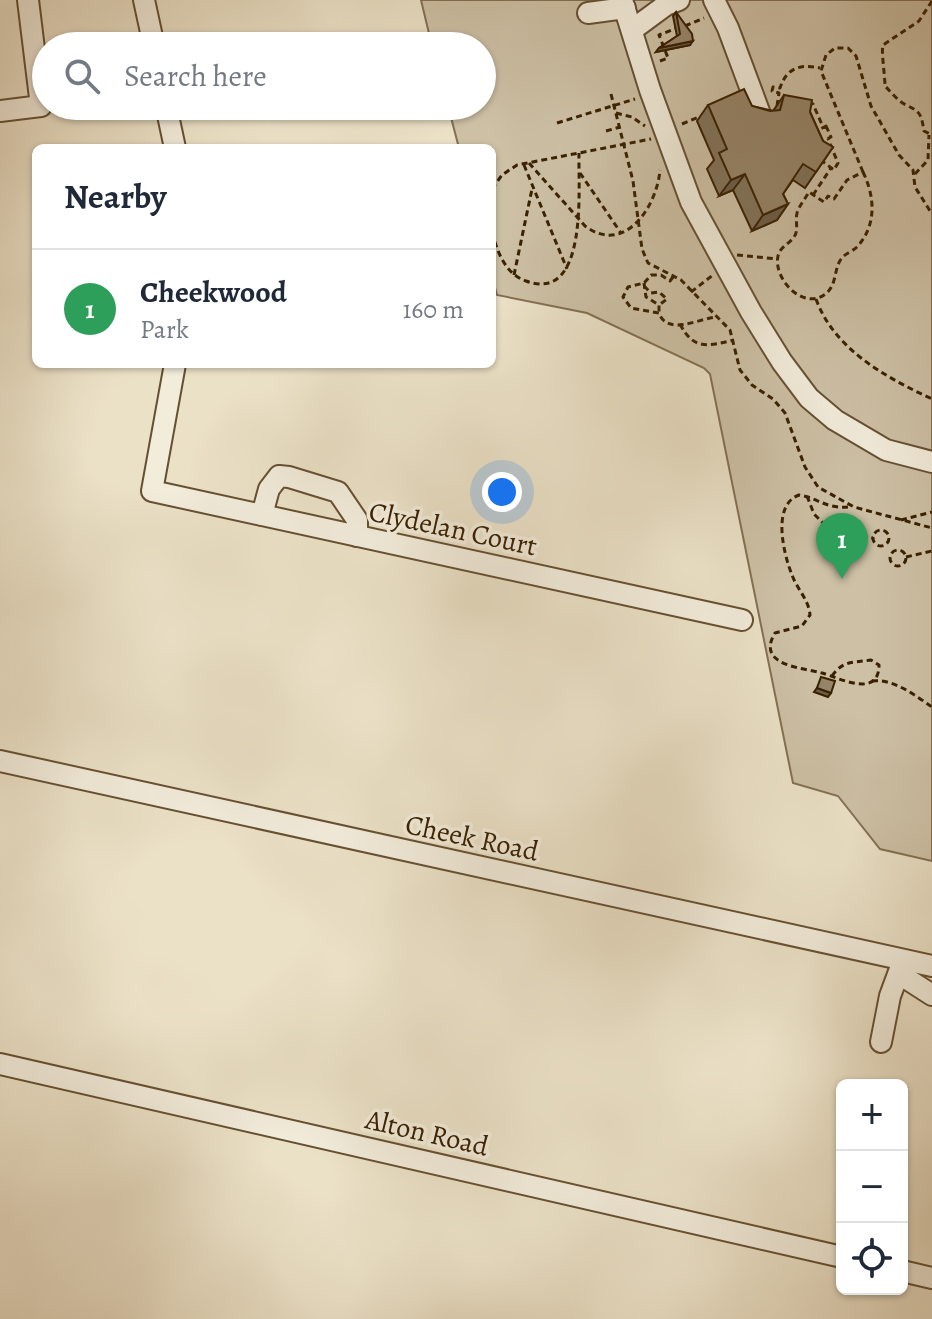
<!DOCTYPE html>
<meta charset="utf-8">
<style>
:root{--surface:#fff;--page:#f2f2f3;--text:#1f2937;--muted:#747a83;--line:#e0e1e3;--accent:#d93025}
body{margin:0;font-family:Alegreya,serif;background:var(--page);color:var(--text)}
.controls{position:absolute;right:24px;bottom:24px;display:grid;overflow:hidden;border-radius:12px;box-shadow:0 2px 6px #0004}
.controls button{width:72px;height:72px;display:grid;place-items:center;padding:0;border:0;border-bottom:2px solid var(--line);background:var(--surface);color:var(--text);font:40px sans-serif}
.you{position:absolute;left:502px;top:492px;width:28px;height:28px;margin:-20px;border:6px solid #fff;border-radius:50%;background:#1a73e8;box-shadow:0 0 0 12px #1a73e833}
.badge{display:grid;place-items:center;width:52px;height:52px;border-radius:50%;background:var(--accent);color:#fff;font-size:26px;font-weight:700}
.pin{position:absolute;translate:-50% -66px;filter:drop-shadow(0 2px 4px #0008)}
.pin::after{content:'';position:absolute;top:42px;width:28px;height:24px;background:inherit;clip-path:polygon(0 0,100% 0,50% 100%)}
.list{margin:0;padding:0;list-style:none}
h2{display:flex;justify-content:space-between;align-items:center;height:104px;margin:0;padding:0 32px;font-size:34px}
h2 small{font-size:26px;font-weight:400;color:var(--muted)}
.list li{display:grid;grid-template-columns:52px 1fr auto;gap:24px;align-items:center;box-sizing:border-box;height:120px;padding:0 32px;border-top:2px solid var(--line)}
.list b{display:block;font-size:30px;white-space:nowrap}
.list p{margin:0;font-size:26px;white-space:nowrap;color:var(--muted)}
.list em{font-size:26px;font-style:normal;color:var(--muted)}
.icon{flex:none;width:44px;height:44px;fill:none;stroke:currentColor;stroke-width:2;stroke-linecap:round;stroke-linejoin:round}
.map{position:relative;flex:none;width:932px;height:1319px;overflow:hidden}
.search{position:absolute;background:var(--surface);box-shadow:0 2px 6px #0004;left:32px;top:32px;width:464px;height:88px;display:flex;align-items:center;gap:20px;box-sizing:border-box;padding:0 28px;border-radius:44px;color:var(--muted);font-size:30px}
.panel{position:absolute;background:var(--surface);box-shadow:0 2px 6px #0004;left:32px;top:144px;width:464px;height:224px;border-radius:12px}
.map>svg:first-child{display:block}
.garden{fill:#cdc0a5;stroke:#837053;stroke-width:2}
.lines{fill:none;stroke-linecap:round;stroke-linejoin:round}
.minor-casing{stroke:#665032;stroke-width:24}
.path{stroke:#392001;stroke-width:3;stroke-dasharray:6 4;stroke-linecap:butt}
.minor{stroke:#f2ecdb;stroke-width:20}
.wall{fill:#817259;stroke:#392001;stroke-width:2}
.shaded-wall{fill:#695c49;stroke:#392001;stroke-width:2}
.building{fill:#968468;stroke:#392001;stroke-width:2}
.labels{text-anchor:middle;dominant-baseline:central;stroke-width:7;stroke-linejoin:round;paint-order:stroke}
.street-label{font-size:28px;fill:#392001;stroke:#f2ecdb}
</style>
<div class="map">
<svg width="932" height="1319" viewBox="0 0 932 1319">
<rect width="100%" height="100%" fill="#ebe1c7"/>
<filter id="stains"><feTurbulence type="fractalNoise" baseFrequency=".0025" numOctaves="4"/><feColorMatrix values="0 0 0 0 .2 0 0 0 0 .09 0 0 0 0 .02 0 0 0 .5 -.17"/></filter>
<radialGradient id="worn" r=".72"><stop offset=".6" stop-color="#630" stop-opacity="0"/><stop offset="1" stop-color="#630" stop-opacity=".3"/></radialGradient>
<path class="garden" d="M421,0h511v861l-52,-12 -42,-53 -45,-13 -83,-409 -6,-6 -117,-55 -90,-18 -5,-19v-128h-33l-11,-42h34v-60h-50z"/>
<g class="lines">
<defs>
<g id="minor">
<path d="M144,0l10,46"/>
<path d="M622,0l28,90 41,112 60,110 31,50 27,36 26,22 51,30 46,12"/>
<path d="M714,0l14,28 32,86"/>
<path d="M588,13l37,-5"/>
<path d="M632,30l34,-25 13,-5"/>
<path d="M166,106l9,42"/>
<path d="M0,111l41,-5 -13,-106"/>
<path d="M175,364l-23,127 590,129"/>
<path d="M262,515l7,-26 10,-13 10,1 49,15 19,28v16"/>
<path d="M0,761l932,205"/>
<path d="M900,960l4,17 28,18"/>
<path d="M881,1042l9,-46 10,-27"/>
<path d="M0,1064l842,193"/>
<path d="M902,1271l30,7"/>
</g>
</defs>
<use href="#minor" class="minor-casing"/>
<g class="path">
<path d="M932,1l-13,20 -36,24c-2,5 2,31 2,41 6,6 13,15 21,19 15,7 15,9 18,26l8,4"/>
<path d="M685,26l19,-8"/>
<path d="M660,61l8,-3 -9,-23 18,-7"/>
<path d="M611,94l22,87 9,68 6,14 33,17 49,50 10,40 12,15 21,14 12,14 20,54 13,20 36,20 78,21"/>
<path d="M808,103l5,1 10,23"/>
<path d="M777,106l2,-13 -7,-2 1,-4 7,1c7,-21 21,-24 40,-20"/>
<path d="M616,113l16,4 13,9"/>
<path d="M557,123l78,-24"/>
<path d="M682,124l19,-8"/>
<path d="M826,126l5,11 -10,5 -4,-11z"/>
<path d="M606,131l14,-4"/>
<path d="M823,159l-1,2 12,9 4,-7 -10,-24"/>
<path d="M529,163l56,63c40,30 72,-20 75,-56"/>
<path d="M524,165l43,104"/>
<path d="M863,172c12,25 14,53 -6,75 -4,4 -11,6 -15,11 -9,10 -4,28 -18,37 -22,15 -51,-17 -46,-39 2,-9 11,-12 16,-19 5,-7 1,-15 3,-24 2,-7 8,-14 12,-21l15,10 4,-6 6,3 13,-19z"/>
<path d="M863,172l-42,-101 5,-16 9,-7h13l8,8 15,50 28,49 14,15 2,17 17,27"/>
<path d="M580,173l41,60"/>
<path d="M915,174l13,-14 1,-25"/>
<path d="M492,189l10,-14 15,-10 134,-26"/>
<path d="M813,195l18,-27"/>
<path d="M492,232c5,19 13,42 34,49 63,23 52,-94 53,-128"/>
<path d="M737,255l40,4"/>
<path d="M514,275l18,-86"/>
<path d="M673,277l-3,4 -9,-6h-10l-7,8 -16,4 -5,10 8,11 28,5c8,23 39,6 57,4"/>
<path d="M644,283l2,14 13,8v8"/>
<path d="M644,286l7,7 8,-1 8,7 -8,6"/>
<path d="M691,292l22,-17"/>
<path d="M816,299c18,50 69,78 116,100"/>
<path d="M680,324c14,27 28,22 54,16"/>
<path d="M807,496l7,18 24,24 5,-6 30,6"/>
<path d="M901,520l31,-8"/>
<circle cx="881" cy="538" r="8"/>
<circle cx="898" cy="558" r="8"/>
<path d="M906,557l26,-6"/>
<path d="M832,676c11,-16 21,-13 39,-16l8,5c0,34 -40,13 -57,8 -18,-5 -67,-7 -47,-40l27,-7 8,-11c-1,-15 -13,-26 -18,-40 -8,-20 -21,-70 7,-80 19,3 27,14 49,12"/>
<path d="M872,681c20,-3 43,14 60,26"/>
</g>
<use href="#minor" class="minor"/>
</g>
<g class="wall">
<path d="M676,12l14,33 -34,7 3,-4 18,-12 -4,-20z"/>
<path d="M784,95l26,17 13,29 10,6 -28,41 -12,-8 -10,14 5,10 -11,16 -25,11 -19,-41 -14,6 -12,-27 7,-9 -17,-39 11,-16 44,1 21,5z"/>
</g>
<g class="shaded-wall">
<path d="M693,41l-3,4 -34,7 3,-4z"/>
<path d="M745,174l-12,16 -14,6 12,-16z"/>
<path d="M788,204l-11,16 -25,11 11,-16z"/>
<path d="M817,688l14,5 -3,4 -14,-5z"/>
</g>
<g class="building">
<path d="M676,12l16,22 1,7 -34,7 21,-14z"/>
<path d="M744,89l8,17 18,5 10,-1 4,-15 28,5 -2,12 13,29 10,6 -17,25 -13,-8 -20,30 5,10 -25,11 -18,-41 -14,6 -12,-27 8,-4 -19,-44z"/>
<path d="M821,677l14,4 -4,12 -14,-5z"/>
</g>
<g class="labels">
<g class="street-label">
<text transform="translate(453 529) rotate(12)">Clydelan Court</text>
<text transform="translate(472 838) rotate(12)">Cheek Road</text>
<text transform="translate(427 1133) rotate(13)">Alton Road</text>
</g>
</g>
<rect width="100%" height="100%" filter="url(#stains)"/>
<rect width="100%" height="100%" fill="url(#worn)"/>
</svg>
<div class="controls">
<button>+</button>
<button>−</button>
<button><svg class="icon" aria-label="locate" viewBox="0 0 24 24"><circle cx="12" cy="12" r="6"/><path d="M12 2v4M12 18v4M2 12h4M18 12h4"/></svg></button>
</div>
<div class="you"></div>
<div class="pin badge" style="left:842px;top:579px;background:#2e9e5b">1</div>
<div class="search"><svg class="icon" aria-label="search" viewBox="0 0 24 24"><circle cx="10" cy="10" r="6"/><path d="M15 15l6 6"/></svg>Search here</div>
<section class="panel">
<h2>Nearby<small></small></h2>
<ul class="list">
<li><span class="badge" style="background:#2e9e5b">1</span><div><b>Cheekwood</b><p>Park</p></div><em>160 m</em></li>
</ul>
</section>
</div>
